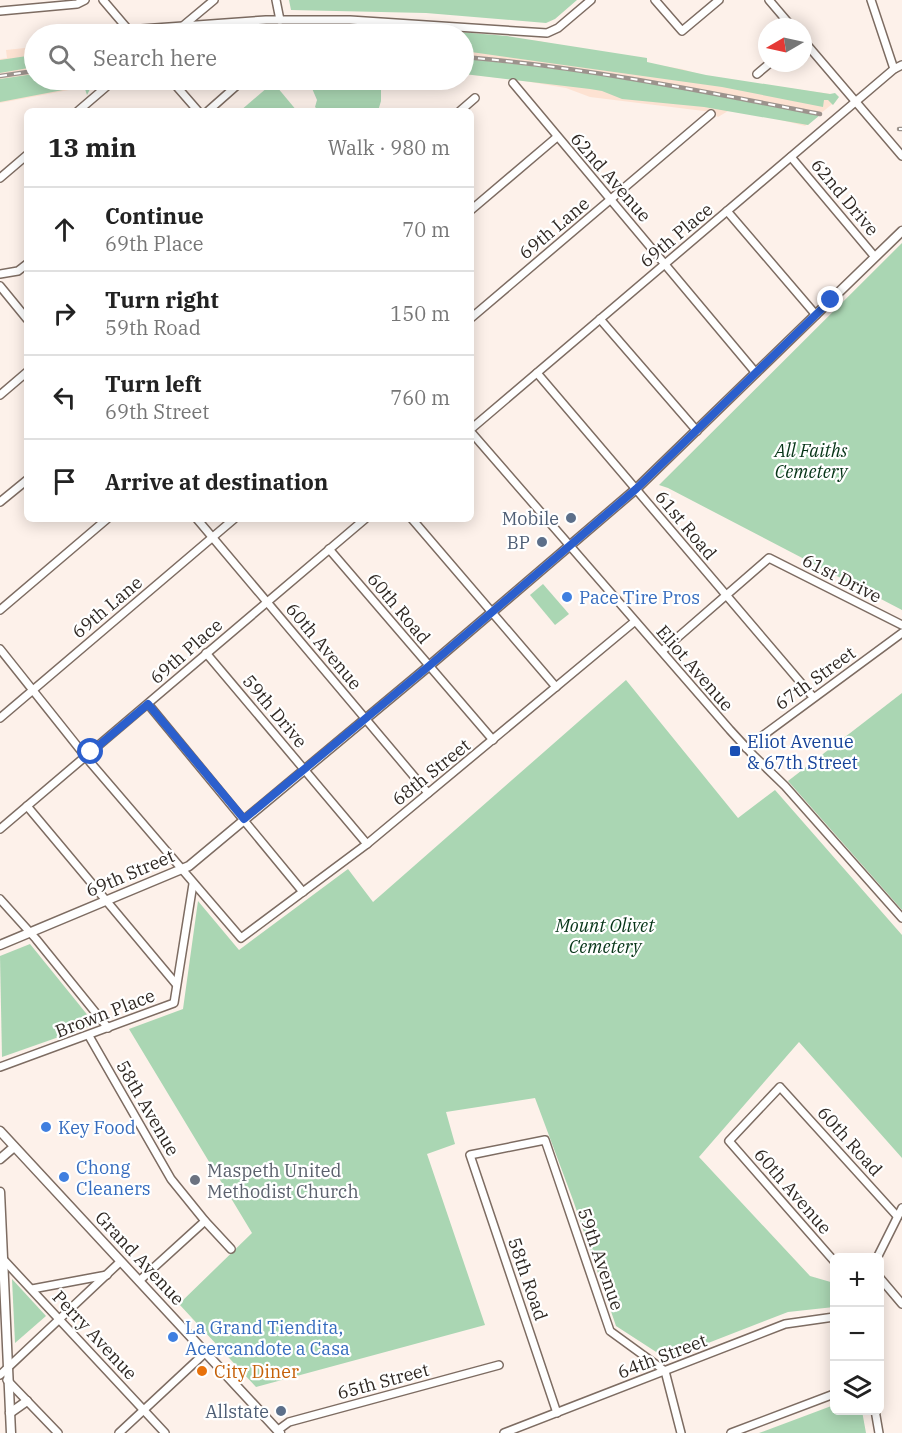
<!DOCTYPE html>
<meta charset="utf-8">
<style>
:root{--surface:#fff;--page:#f6f6f6;--text:#222;--muted:#767676;--line:#e0e0e0}
body{margin:0;font-family:"IBM Plex Serif",serif;background:var(--page);color:var(--text)}
.controls{position:absolute;right:18px;bottom:18px;display:grid;overflow:hidden;border-radius:9px;box-shadow:0 3px 15px #0003}
.controls button{width:54px;height:54px;display:grid;place-items:center;padding:0;border:0;border-bottom:2px solid var(--line);background:var(--surface);color:var(--text);font:30px sans-serif}
.compass{position:absolute;left:758px;top:18px;width:54px;height:54px;border-radius:50%;background:var(--surface);box-shadow:0 3px 15px #0003;rotate:261deg}
.stop{position:absolute;width:18px;height:18px;margin:-14px;border:4px solid #2b5fcd;border-radius:50%;background:#fff}
.stop.end{background:#2b5fcd;border-color:#fff;box-shadow:0 2px 6px #0008}
.list{margin:0;padding:0;list-style:none}
h2{display:flex;justify-content:space-between;align-items:center;height:78px;margin:0;padding:0 24px;font-size:26px}
h2 small{font-size:20px;font-weight:400;color:var(--muted)}
.list li{display:grid;grid-template-columns:39px 1fr auto;gap:18px;align-items:center;box-sizing:border-box;height:84px;padding:0 24px;border-top:2px solid var(--line)}
.list b{display:block;font-size:22px;white-space:nowrap}
.list p{margin:0;font-size:20px;white-space:nowrap;color:var(--muted)}
.list em{font-size:20px;font-style:normal;color:var(--muted)}
.icon{flex:none;width:33px;height:33px;fill:none;stroke:currentColor;stroke-width:2;stroke-linecap:round;stroke-linejoin:round}
.map{position:relative;flex:none;width:902px;height:1433px;overflow:hidden}
.search{position:absolute;background:var(--surface);box-shadow:0 3px 15px #0003;left:24px;top:24px;width:450px;height:66px;display:flex;align-items:center;gap:15px;box-sizing:border-box;padding:0 21px;border-radius:33px;color:var(--muted);font-size:22px}
.panel{position:absolute;background:var(--surface);box-shadow:0 3px 15px #0003;left:24px;top:108px;width:450px;height:414px;border-radius:9px}
.map>svg:first-child{display:block}
.built{fill:#fde2d2}
.green{fill:#aad6b3}
.lines{fill:none;stroke-linecap:round;stroke-linejoin:round}
.minor-casing{stroke:#7d6c62;stroke-width:10}
.major-casing{stroke:#7d6c62;stroke-width:11}
.minor{stroke:#fff;stroke-width:7}
.major{stroke:#fff;stroke-width:8}
.rail-casing{stroke:#9c938d;stroke-width:4.5}
.rail{stroke:#fff;stroke-width:2;stroke-dasharray:7;stroke-linecap:butt}
.route{stroke:#2b5fcd;stroke-width:8}
.service-dot{fill:#5c6f8a;stroke:#fff;stroke-width:2}
.shop-dot{fill:#3f7fe0;stroke:#fff;stroke-width:2}
.transit-dot{fill:#1a4fb4;stroke:#fff;stroke-width:2}
.worship-dot{fill:#6b7280;stroke:#fff;stroke-width:2}
.food-dot{fill:#e8710a;stroke:#fff;stroke-width:2}
.labels{text-anchor:middle;dominant-baseline:central;stroke-width:4.5;stroke-linejoin:round;paint-order:stroke}
.street-label{font-size:18px;fill:#2f2823;stroke:#fff}
.park-label{font-size:18px;font-style:italic;fill:#063417;stroke:#fff}
.service-label{font-size:18px;fill:#4e5e75;stroke:#fff;text-anchor:end}
.shop-label{font-size:18px;fill:#366cbe;stroke:#fff;text-anchor:start}
.transit-label{font-size:18px;fill:#164399;stroke:#fff;text-anchor:start}
.worship-label{font-size:18px;fill:#5b616d;stroke:#fff;text-anchor:start}
.food-label{font-size:18px;fill:#c56008;stroke:#fff;text-anchor:start}
</style>
<div class="map">
<svg width="902" height="1433" viewBox="0 0 902 1433">
<rect width="100%" height="100%" fill="#fdf1ea"/>
<g class="built">
<path d="M270,25l107,2 162,14 87,19 56,9 27,8 122,17 5,7 -31,25 -72,-18 -15,9 -6,-5 -122,-15 -24,-9 -48,-8 -54,-6v-40h-313z"/>
<path d="M34,47v33h67l-16,7 -85,16v-44l7,-1 -1,-8z"/>
</g>
<g class="green">
<path d="M289,0h288l-22,19 -9,4 -120,-10 -135,-3z"/>
<path d="M256,25h120l131,11 140,22v4l59,13 124,19 5,-1 4,4 -6,8 -5,-5h-4l-1,7 -101,-20 -258,-36v-17h-310z"/>
<path d="M34,49v18l-34,6v-13l27,-4v-6z"/>
<path d="M464,59c119,10 238,33 356,56l-12,10 -104,-18 -82,-8 -20,-8 -12,-2 -126,-15z"/>
<path d="M34,74v6h122l2,1 -48,4 -5,-5 -12,3 -6,12 -3,-9 -84,16v-23z"/>
<path d="M314,80h67v21l-3,10h-59l-4,-4 2,-7 -6,-14z"/>
<path d="M273,85l4,2 20,24h-57l28,-24z"/>
<path d="M902,243v367l-234,-122 -9,-3z"/>
<path d="M543,584l26,30 -14,11 -25,-30z"/>
<path d="M626,680l112,138 37,-28 127,145v223l-103,-116 -100,115 111,119 24,7v24l-46,5 -121,47 -51,-33 -43,-126 -38,-102 -89,14 9,32 -28,10 58,171 -229,62 -77,-83 73,-71 -123,-204 54,-20 15,-108 41,49 109,-81 25,33z"/>
<path d="M902,693v217l-114,-129z"/>
<path d="M30,944l64,79 -1,2 -91,32 -2,-101z"/>
<path d="M12,1279l34,37 -31,27z"/>
<path d="M834,1405v5l28,1 4,22h-107z"/>
</g>
<g class="lines">
<defs>
<g id="minor">
<path d="M103,0l29,34"/>
<path d="M276,0l4,20"/>
<path d="M655,0l27,31 37,-31"/>
<path d="M769,0l23,27"/>
<path d="M871,0l23,69"/>
<path d="M0,11l77,-7 8,-4"/>
<path d="M184,25l30,-25"/>
<path d="M132,34l9,-5 125,-9h84l197,13 11,-5 33,-28"/>
<path d="M803,40l99,116"/>
<path d="M757,74l13,-11"/>
<path d="M171,80l27,31"/>
<path d="M513,83l243,290"/>
<path d="M78,111l28,-24"/>
<path d="M208,111l35,-31"/>
<path d="M460,111l15,-13"/>
<path d="M791,157l84,100"/>
<path d="M0,178l27,-23"/>
<path d="M471,210l86,-73"/>
<path d="M727,211l89,104"/>
<path d="M0,274l18,-3 9,-7"/>
<path d="M0,286l27,33"/>
<path d="M471,318l240,-204"/>
<path d="M600,319l97,112"/>
<path d="M537,373l276,324"/>
<path d="M0,395l27,-23"/>
<path d="M471,429l423,-360 8,-4"/>
<path d="M471,432l259,298 23,25 32,31 117,132"/>
<path d="M0,502l27,-22"/>
<path d="M197,519l231,274"/>
<path d="M412,519l144,168"/>
<path d="M329,549l164,191"/>
<path d="M0,610l107,-91"/>
<path d="M0,649l90,113 151,176 126,-94 267,-222"/>
<path d="M662,651l107,-93 133,67"/>
<path d="M206,653l161,191"/>
<path d="M148,704l155,188"/>
<path d="M0,718l234,-199"/>
<path d="M746,748l156,-115"/>
<path d="M27,806l149,178"/>
<path d="M0,829l365,-310"/>
<path d="M0,899l36,40 72,89"/>
<path d="M89,1036l82,143 34,42 26,28"/>
<path d="M0,1067l174,-64 19,-119"/>
<path d="M2,1258l163,175"/>
<path d="M877,1258l25,-50"/>
<path d="M834,1261l-105,-120 51,-54 117,129"/>
<path d="M880,1278l22,26"/>
<path d="M139,1281l66,-60"/>
<path d="M32,1289l75,-14"/>
<path d="M0,1375l120,-113"/>
<path d="M7,1380l51,53"/>
<path d="M875,1410l4,23"/>
<path d="M557,1413l-87,-258 75,-15 65,191 55,40 16,62"/>
<path d="M278,1430l11,-8 210,-57"/>
<path d="M119,1433l87,-81"/>
<path d="M504,1433l281,-109 49,-7"/>
<path d="M731,1433l103,-39"/>
</g>
<g id="major">
<path d="M0,945l189,-79 240,-200 207,-177 266,-258"/>
<path d="M0,1131l280,302"/>
<path d="M0,1159l14,-12"/>
<path d="M0,1192l11,241"/>
<path d="M10,1413l17,-12"/>
</g>
</defs>
<use href="#minor" class="minor-casing"/>
<use href="#major" class="major-casing"/>
<use href="#minor" class="minor"/>
<use href="#major" class="major"/>
<defs>
<g id="rail">
<path d="M464,57c119,10 238,34 356,57"/>
<path d="M0,76l34,-5"/>
<path d="M899,129h3"/>
</g>
</defs>
<use href="#rail" class="rail-casing"/>
<use href="#rail" class="rail"/>
</g>
<g class="lines">
<path class="route" d="M91,752l57,-48 96,115 185,-153 207,-177 195,-189"/>
</g>
<g class="service-dot">
<circle cx="571" cy="518" r="6"/>
<circle cx="542" cy="542" r="6"/>
<circle cx="281" cy="1411" r="6"/>
</g>
<g class="shop-dot">
<circle cx="567" cy="597" r="6"/>
<circle cx="46" cy="1127" r="6"/>
<circle cx="64" cy="1177" r="6"/>
<circle cx="173" cy="1337" r="6"/>
</g>
<rect class="transit-dot" x="729" y="745" width="12" height="12" rx="3"/>
<circle class="worship-dot" cx="195" cy="1180" r="6"/>
<circle class="food-dot" cx="202" cy="1371" r="6"/>
<g class="labels">
<g class="street-label">
<text transform="translate(611 177) rotate(49)">62nd Avenue</text>
<text transform="translate(845 197) rotate(50)">62nd Drive</text>
<text transform="translate(554 228) rotate(-40)">69th Lane</text>
<text transform="translate(676 235) rotate(-40)">69th Place</text>
<text transform="translate(686 525) rotate(50)">61st Road</text>
<text transform="translate(842 578) rotate(27)">61st Drive</text>
<text transform="translate(107 607) rotate(-40)">69th Lane</text>
<text transform="translate(399 608) rotate(50)">60th Road</text>
<text transform="translate(324 646) rotate(50)">60th Avenue</text>
<text transform="translate(186 651) rotate(-41)">69th Place</text>
<text transform="translate(695 668) rotate(49)">Eliot Avenue</text>
<text transform="translate(815 678) rotate(-36)">67th Street</text>
<text transform="translate(275 711) rotate(50)">59th Drive</text>
<text transform="translate(431 772) rotate(-39)">68th Street</text>
<text transform="translate(130 873) rotate(-23)">69th Street</text>
<text transform="translate(105 1013) rotate(-21)">Brown Place</text>
<text transform="translate(148 1108) rotate(60)">58th Avenue</text>
<text transform="translate(850 1141) rotate(48)">60th Road</text>
<text transform="translate(793 1191) rotate(49)">60th Avenue</text>
<text transform="translate(140 1258) rotate(47)">Grand Avenue</text>
<text transform="translate(601 1259) rotate(71)">59th Avenue</text>
<text transform="translate(528 1279) rotate(71)">58th Road</text>
<text transform="translate(95 1335) rotate(47)">Perry Avenue</text>
<text transform="translate(662 1356) rotate(-21)">64th Street</text>
<text transform="translate(383 1381) rotate(-15)">65th Street</text>
</g>
<g class="park-label">
<text x="811" y="450">All Faiths<tspan x="811" dy="21">Cemetery</tspan></text>
<text x="605" y="925">Mount Olivet<tspan x="605" dy="21">Cemetery</tspan></text>
</g>
<g class="service-label">
<text x="559" y="518">Mobile</text>
<text x="530" y="542">BP</text>
<text x="269" y="1411">Allstate</text>
</g>
<g class="shop-label">
<text x="579" y="597">Pace Tire Pros</text>
<text x="58" y="1127">Key Food</text>
<text x="76" y="1167">Chong<tspan x="76" dy="21">Cleaners</tspan></text>
<text x="185" y="1327">La Grand Tiendita,<tspan x="185" dy="21">Acercandote a Casa</tspan></text>
</g>
<g class="transit-label">
<text x="747" y="741">Eliot Avenue<tspan x="747" dy="21">&amp; 67th Street</tspan></text>
</g>
<g class="worship-label">
<text x="207" y="1170">Maspeth United<tspan x="207" dy="21">Methodist Church</tspan></text>
</g>
<g class="food-label">
<text x="214" y="1371">City Diner</text>
</g>
</g>
</svg>
<div class="controls">
<button>+</button>
<button>−</button>
<button><svg class="icon" aria-label="layers" viewBox="0 0 24 24"><path d="M12 4l9 5-9 5-9-5zM3 14l9 5 9-5"/></svg></button>
</div>
<svg class="compass" viewBox="-18 -18 36 36"><path d="M0-13l5 13h-10z" fill="#e53935"/><path d="M0 13l5-13h-10z" fill="#767676"/></svg>
<div class="stop" style="left:91px;top:752px"></div>
<div class="stop end" style="left:831px;top:300px"></div>
<div class="search"><svg class="icon" aria-label="search" viewBox="0 0 24 24"><circle cx="10" cy="10" r="6"/><path d="M15 15l6 6"/></svg>Search here</div>
<section class="panel">
<h2>13 min<small>Walk · 980 m</small></h2>
<ul class="list">
<li><svg class="icon" aria-label="ahead" viewBox="0 0 24 24"><path d="M12 20V5M6 11l6-6 6 6"/></svg><div><b>Continue</b><p>69th Place</p></div><em>70 m</em></li>
<li><svg class="icon" aria-label="right" viewBox="0 0 24 24"><path d="M7 20v-9h11M14 6l5 5-5 5"/></svg><div><b>Turn right</b><p>59th Road</p></div><em>150 m</em></li>
<li><svg class="icon" aria-label="left" viewBox="0 0 24 24"><path d="M17 20v-9H6M10 6l-5 5 5 5"/></svg><div><b>Turn left</b><p>69th Street</p></div><em>760 m</em></li>
<li><svg class="icon" aria-label="arrive" viewBox="0 0 24 24"><path d="M6 21V4h12l-3 4 3 4H6"/></svg><div><b>Arrive at destination</b></div></li>
</ul>
</section>
</div>
